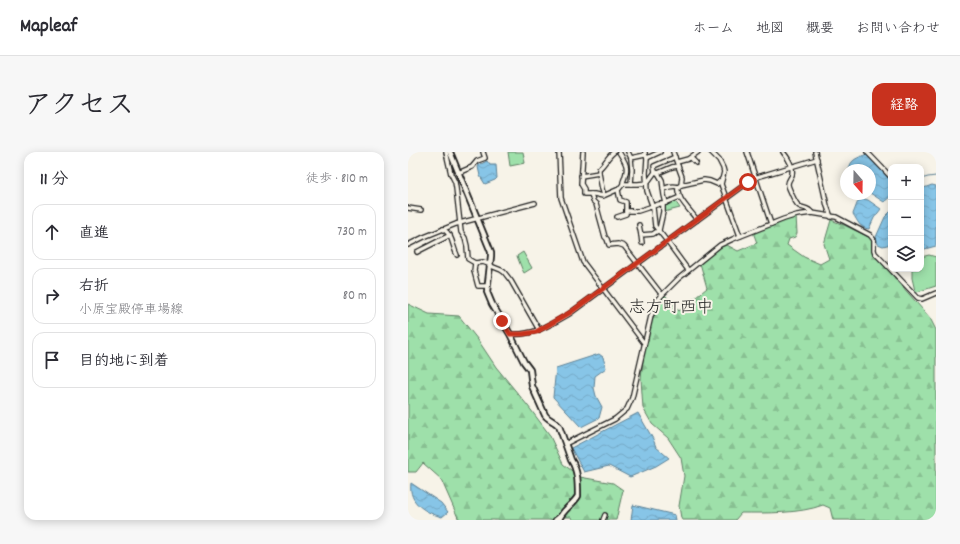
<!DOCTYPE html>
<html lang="ja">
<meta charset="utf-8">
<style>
:root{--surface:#fff;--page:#f7f7f7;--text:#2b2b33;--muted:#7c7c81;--line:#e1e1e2;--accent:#c8321e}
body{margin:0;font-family:Dekko,"Klee One",sans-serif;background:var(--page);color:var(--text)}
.controls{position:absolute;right:12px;top:12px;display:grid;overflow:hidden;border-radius:8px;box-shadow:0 2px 10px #0003}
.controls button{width:36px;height:36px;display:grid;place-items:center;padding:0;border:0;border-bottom:1px solid var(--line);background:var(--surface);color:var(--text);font:20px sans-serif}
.compass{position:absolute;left:432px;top:12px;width:36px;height:36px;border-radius:50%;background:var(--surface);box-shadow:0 2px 10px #0003;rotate:160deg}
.stop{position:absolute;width:12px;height:12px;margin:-9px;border:3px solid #c8321e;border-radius:50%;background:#fff}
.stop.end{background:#c8321e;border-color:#fff;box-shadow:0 1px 4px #0008}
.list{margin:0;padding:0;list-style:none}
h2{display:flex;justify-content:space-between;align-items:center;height:52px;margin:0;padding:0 16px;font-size:17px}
h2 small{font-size:13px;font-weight:400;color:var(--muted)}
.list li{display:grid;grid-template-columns:26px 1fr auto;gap:12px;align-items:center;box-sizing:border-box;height:56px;margin:0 8px 8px;padding:0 8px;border:1px solid var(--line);border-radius:12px}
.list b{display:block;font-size:15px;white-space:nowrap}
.list p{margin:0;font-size:13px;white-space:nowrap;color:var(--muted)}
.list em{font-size:13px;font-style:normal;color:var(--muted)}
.icon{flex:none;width:22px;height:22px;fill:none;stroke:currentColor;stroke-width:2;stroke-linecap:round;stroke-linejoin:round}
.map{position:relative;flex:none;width:528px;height:368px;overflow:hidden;border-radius:12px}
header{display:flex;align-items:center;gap:24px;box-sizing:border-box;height:56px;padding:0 20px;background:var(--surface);border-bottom:1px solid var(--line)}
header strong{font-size:19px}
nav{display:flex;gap:22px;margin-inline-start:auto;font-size:14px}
.intro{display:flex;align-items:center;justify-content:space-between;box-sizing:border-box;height:96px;padding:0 24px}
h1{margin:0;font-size:28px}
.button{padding:10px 18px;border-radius:12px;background:var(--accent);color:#fff;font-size:14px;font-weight:700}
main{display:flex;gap:24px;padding:0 24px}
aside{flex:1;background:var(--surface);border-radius:12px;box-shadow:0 2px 10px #0003}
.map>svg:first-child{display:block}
.green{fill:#9ee0aa;stroke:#5d7e63}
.forest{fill:url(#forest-firs);stroke:#5d7e63}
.water{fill:url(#water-waves);stroke:#5c8196}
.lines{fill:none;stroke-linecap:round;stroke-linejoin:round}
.stream{stroke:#5c8196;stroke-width:1}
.minor-casing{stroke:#1c1c1c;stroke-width:6}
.major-casing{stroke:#1c1c1c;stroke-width:8}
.minor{stroke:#f7f3e8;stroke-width:3.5}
.major{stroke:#f7f3e8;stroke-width:4.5}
.route{stroke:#c8321e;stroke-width:5}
.labels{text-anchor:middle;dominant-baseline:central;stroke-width:4;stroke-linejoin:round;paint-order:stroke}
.quarter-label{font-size:17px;fill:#1c1c1c;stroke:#f7f3e8}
</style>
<header>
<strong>Mapleaf</strong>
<nav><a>ホーム</a><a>地図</a><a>概要</a><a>お問い合わせ</a></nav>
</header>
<div class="intro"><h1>アクセス</h1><a class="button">経路</a></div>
<main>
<aside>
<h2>11 分<small>徒歩 · 810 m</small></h2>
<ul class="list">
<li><svg class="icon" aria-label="ahead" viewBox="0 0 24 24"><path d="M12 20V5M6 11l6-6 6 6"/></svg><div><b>直進</b></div><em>730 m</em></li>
<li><svg class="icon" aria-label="right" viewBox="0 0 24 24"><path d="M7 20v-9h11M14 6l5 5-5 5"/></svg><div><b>右折</b><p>小原宝殿停車場線</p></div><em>80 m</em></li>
<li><svg class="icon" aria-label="arrive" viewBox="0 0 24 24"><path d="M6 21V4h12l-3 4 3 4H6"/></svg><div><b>目的地に到着</b></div></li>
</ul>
</aside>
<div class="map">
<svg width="528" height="368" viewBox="0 0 528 368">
<defs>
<pattern id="forest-firs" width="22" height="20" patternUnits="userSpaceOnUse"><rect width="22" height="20" fill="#9ee0aa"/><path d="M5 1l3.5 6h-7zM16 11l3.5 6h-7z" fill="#88c092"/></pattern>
<pattern id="water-waves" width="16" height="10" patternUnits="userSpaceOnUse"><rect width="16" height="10" fill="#87c5e7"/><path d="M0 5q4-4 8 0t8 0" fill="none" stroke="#74a9c6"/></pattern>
</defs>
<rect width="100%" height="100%" fill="#f7f3e8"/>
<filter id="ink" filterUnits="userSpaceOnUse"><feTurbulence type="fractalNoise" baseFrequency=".025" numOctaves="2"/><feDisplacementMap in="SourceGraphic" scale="8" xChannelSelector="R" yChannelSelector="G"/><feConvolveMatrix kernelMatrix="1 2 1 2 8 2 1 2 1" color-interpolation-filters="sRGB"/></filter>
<g filter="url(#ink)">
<g class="green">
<path d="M100,0h15l2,11 -15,3z"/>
<path d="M267,49l5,7 -16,4 -1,-7z"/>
<path d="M115,100l9,16 -8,5 -2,-4 -5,-13z"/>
<path d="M521,103l7,2v29l-19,6 -2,-1 -3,-13v-9h9v-12z"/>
</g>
<g class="forest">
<path d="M388,64l1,17 -2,4 -6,2 -2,6 17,12 16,7 9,-5 -5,-15 7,-24 13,5 29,14 1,15 56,64 6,12v190h-103l-3,-12 -7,-3c-24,9 -57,8 -82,8l-6,7h-53l-1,-2 -2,-12 5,-30 -3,-18 -13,-20 -16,-14 -9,-16 -2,-29 3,-31 6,-24 15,-29 14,16 28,-23 -7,-25 25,-19 13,7 19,-8 -4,-11z"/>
<path d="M0,152l21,10 30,2 19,24 18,27 32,39 21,28 14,30 17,13 33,6 10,7 -7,30h-43l-2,-3h-15l-5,3h-92l-18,-41 -18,-16 -7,9h-8z"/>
</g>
<g class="water">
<path d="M459,2l24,27v15l-7,6 -14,-9v-23h-21c1,-11 9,-12 18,-16z"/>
<path d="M79,9l3,4h6l1,13 -2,2 -10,4 -5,-8 -2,-9 1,-2z"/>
<path d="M524,33l4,1v60l-15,4v-61z"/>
<path d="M456,47l4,1 13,9 -7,9 -5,11c-10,-1 -11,-8 -16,-15l5,-13z"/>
<path d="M483,59v33l-8,2 -5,-2 -2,-7 9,-20z"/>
<path d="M191,202l4,3 3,11 -11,8 -1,12 2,8 6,11 -3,11 -18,9 -28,-30 3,-29z"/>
<path d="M230,261l15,26 3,8 13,11 -13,8 -26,11 -21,-11 -25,6 -13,-24z"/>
<path d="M3,331l30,20 7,9 -6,5c-15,-4 -34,-13 -31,-34z"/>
<path d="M225,353l42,10 1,5h-45z"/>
</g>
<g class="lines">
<path class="stream" d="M513,27l7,-2 8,-1"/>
<defs>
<g id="minor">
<path d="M38,0l5,22 4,8 1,6 5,44 4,6 2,8 1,13 7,4 8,-1 8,3"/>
<path d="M151,0l2,46 22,64 61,81"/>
<path d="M175,0l-2,32 3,5v5h10l9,2 16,-7 4,-5h15l9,-1 8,-11 3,1 14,-6 6,-1 -5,-14"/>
<path d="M211,0c8,13 10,15 4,30v2"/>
<path d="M220,0l3,6 1,12 -1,14"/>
<path d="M237,0v2l2,4 -1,15 1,18 6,17 2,18 11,14 22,30"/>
<path d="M303,0l8,8 4,8 1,4 -3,12 19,52"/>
<path d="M339,0l24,72"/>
<path d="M375,0c5,6 11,14 9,23 -1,3 -4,5 -4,9 0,3 3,8 4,11 2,4 4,9 7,11 5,3 9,1 13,7"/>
<path d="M407,0l12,54 4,11"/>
<path d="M459,0l24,25"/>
<path d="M223,6l14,-3"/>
<path d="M239,6l13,-6"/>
<path d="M283,6l5,5"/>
<path d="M269,10l11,-3 10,-7"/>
<path d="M270,14l4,11 -1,8 -3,2c-2,11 13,24 19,33"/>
<path d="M247,20l-1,-6 21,-9"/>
<path d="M50,21l14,-6 5,-6 8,-3 -2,-6"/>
<path d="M191,21l3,16 2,6"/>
<path d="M250,21l4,7 2,15 2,8"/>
<path d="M173,24l18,-3v-4c6,-5 9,-13 15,-17"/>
<path d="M273,33l23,-5 6,1 7,3 5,-5"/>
<path d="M255,37c5,-2 10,-4 15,-2"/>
<path d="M183,42l2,7 3,3 9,33 2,2 2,6 9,-1 6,2 38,49"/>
<path d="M245,54l6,-2h4l17,-7"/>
<path d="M0,56l13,2"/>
<path d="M218,59h12l15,-5"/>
<path d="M209,65l9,-3v-12l-6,-2 -2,-10"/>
<path d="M231,73l2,10"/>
<path d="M35,77c10,6 9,16 14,26"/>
<path d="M234,91l-1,-8 12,-1 6,-4 4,-18v-8"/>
<path d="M0,93l16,-8 32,-13 79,-21"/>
<path d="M9,100c11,-6 22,-11 33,-17"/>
<path d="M67,111l-1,8 4,15h10"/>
<path d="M83,114l10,4 3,2 7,9 28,49"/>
<path d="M102,182c23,2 40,-9 59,-20l185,-136 63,-19"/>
<path d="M157,292l50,-25 12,-10 5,-11 19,-82 7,-16 4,-5 16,-16 42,-34 13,-6 51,-20 13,-4 15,-2 24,4 34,18 4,5v10l1,3 43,45 4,1 14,-6"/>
<path d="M147,368l5,-4"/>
<path d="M195,368l2,-5"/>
</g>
<path id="major" d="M42,0l41,100v4l-4,36 5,12 18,30 14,28 6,8 2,16 13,29c3,5 9,5 14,11l12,34c7,10 7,24 7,36 -5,9 -16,14 -19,24"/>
</defs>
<use href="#minor" class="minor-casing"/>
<use href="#major" class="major-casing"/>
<use href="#minor" class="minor"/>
<use href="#major" class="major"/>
</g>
</g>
<g class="lines" filter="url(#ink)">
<path class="route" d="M94,169l8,13h13l13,-2 35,-20 177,-130"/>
</g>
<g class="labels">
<g class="quarter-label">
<text x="263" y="157">志方町西中</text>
</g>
</g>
</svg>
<div class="controls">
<button>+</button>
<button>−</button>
<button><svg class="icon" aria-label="layers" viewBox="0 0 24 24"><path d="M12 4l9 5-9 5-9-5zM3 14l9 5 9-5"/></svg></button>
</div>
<svg class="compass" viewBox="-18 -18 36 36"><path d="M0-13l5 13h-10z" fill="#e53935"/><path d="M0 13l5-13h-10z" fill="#7c7c81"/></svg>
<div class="stop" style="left:340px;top:30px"></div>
<div class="stop end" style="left:94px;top:169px"></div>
</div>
</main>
